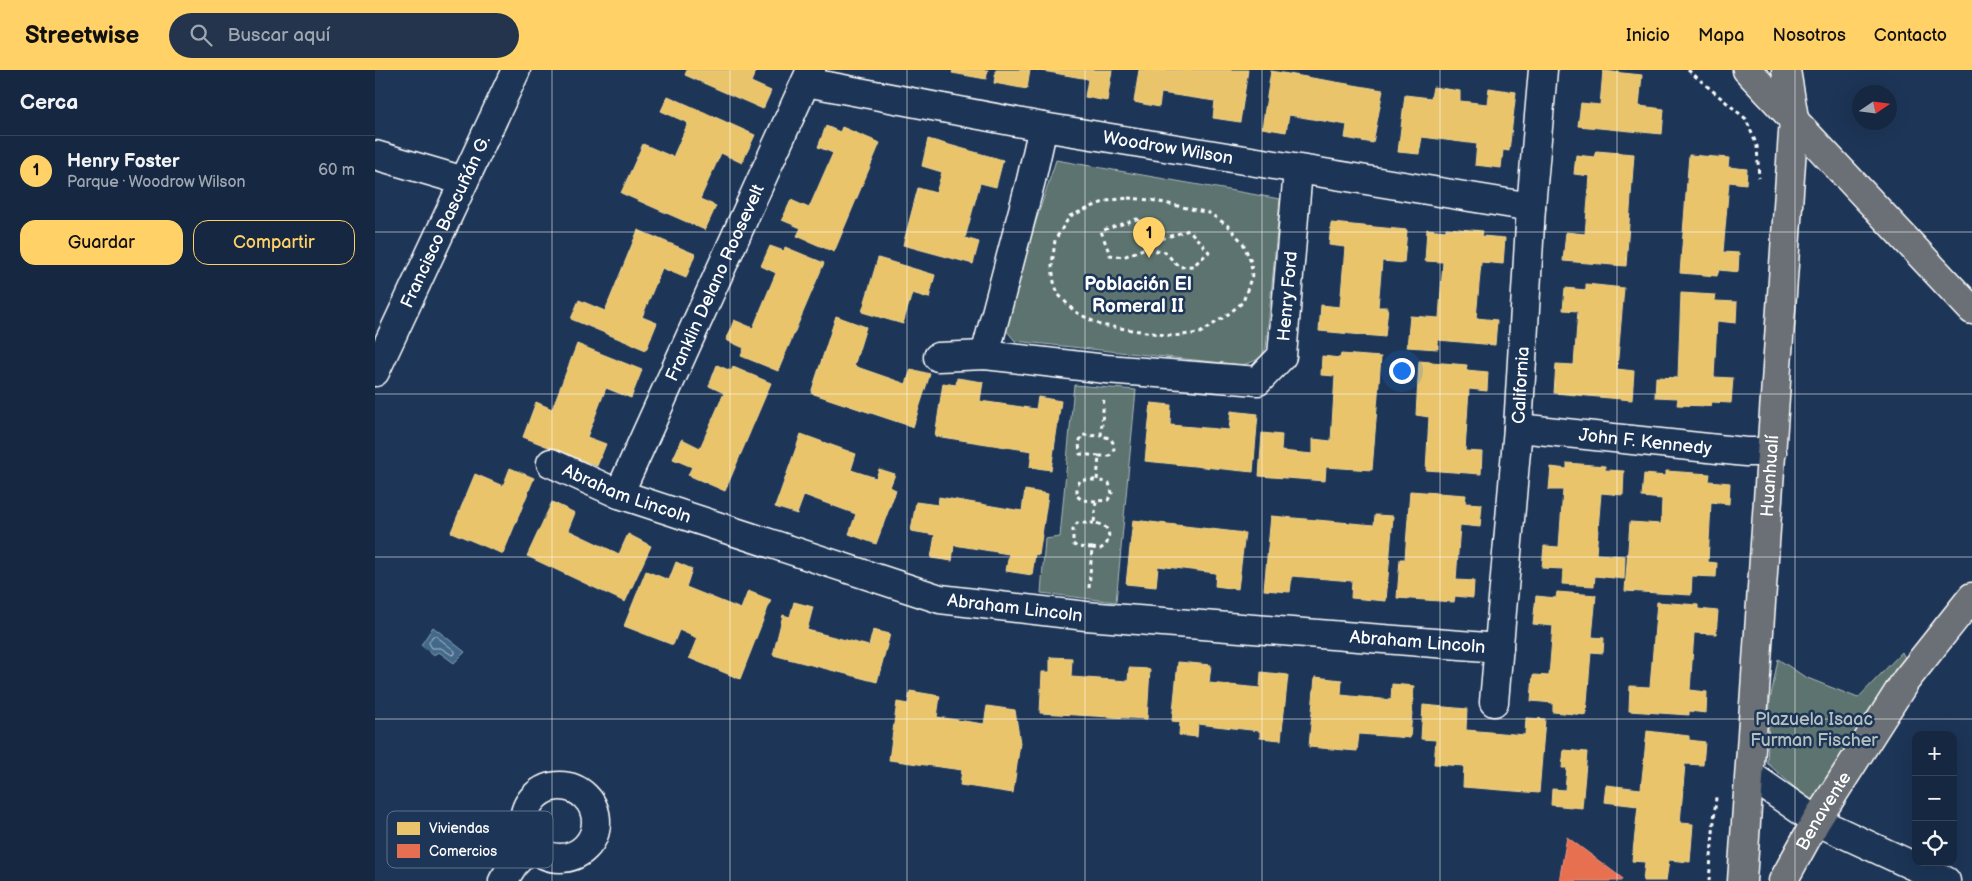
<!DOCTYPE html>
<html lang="es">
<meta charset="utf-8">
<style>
:root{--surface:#162841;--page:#23344c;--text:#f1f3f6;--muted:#9ea6b1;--line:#35445a;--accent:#ffd166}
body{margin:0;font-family:"Balsamiq Sans",sans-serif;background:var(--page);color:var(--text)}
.controls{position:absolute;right:15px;bottom:15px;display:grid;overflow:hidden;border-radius:10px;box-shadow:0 5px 20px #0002}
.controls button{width:45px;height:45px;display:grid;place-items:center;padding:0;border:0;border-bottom:1px solid var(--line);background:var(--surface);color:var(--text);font:25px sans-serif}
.compass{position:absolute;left:1477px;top:15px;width:45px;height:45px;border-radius:50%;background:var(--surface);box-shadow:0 5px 20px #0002;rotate:77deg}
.you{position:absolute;left:1026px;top:300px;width:18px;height:18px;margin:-12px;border:4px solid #fff;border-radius:50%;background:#1a73e8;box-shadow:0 0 0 8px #1a73e833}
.badge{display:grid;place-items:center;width:32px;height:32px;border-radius:50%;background:var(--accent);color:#111;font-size:16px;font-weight:700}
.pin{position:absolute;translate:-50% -41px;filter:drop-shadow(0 1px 2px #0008)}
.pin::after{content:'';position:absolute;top:26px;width:18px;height:15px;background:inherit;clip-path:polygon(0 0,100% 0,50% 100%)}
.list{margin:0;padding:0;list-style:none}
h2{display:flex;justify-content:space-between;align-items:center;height:65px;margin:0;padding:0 20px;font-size:21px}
h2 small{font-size:16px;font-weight:400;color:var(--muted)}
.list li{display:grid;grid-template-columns:32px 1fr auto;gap:15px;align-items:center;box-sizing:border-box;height:70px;padding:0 20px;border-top:1px solid var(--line)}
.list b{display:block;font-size:19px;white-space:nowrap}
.list p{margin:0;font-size:16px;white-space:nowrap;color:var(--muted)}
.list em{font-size:16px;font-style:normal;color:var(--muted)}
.actions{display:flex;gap:10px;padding:15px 20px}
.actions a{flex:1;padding:11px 0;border:1px solid var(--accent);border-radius:15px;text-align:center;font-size:18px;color:var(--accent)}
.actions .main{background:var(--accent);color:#111}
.icon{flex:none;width:28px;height:28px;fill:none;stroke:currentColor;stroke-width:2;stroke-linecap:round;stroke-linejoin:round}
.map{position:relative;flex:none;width:1597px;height:811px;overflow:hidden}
header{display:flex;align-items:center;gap:30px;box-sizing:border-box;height:70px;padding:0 25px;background:var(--accent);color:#111}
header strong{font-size:24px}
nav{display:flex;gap:28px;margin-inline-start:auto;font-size:18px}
.search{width:350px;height:45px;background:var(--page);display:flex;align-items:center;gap:12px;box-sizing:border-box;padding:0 18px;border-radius:28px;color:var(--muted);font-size:19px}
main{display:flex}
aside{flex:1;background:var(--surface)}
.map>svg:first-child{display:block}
.green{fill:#5c736f;stroke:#aeb9b7}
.water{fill:#43678a;stroke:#8ea4b9}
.homes{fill:#e9c46a;stroke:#f0d697}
.shops{fill:#e76f51;stroke:#ee9a85}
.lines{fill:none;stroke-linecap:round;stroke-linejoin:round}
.shore{stroke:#b4c2d0;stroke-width:1}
.minor-casing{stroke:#fff;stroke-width:31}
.major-casing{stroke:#fff;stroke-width:31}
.path{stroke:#fff;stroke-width:3;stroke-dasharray:4 4;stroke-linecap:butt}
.minor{stroke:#1d3557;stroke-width:28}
.major{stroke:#6b6f75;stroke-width:28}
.grid{fill:none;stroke:#fff;stroke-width:1;stroke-opacity:0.55}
.labels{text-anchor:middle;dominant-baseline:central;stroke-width:5;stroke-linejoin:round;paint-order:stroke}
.street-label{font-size:18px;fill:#fff;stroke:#1d3557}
.park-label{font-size:18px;fill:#b6c0be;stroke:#1d3557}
.neighbourhood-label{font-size:19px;font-weight:bold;fill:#fff;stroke:#1d3557}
.key{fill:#1d3557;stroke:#617289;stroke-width:1}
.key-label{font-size:14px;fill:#fff}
</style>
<header>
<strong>Streetwise</strong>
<div class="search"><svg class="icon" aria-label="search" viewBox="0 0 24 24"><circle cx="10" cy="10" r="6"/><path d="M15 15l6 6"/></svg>Buscar aquí</div>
<nav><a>Inicio</a><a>Mapa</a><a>Nosotros</a><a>Contacto</a></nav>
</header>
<main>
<aside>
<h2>Cerca<small></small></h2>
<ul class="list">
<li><span class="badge">1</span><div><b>Henry Foster</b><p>Parque · Woodrow Wilson</p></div><em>60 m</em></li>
</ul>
<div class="actions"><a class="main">Guardar</a><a>Compartir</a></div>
</aside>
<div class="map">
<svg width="1597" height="811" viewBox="0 0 1597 811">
<rect width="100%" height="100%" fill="#1d3557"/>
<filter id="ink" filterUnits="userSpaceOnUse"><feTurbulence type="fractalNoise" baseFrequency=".02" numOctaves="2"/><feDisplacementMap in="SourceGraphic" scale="10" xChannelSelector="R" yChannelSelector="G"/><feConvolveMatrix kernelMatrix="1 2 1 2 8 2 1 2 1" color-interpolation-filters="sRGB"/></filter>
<g filter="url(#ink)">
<g class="green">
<path d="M681,90l224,39 -14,149c-5,12 -13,14 -24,17l-227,-24 -9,-11 -1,-14z"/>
<path d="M699,315l62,5 -20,212 -75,-9 4,-54 15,-2z"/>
<path d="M1527,582l10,21 -74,101 -27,28 -44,-39 3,-62 8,-42 27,18 53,21z"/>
</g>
<path class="water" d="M58,557l32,25 -11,11 -15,-11 -6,3 -12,-10z"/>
<g class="homes">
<path d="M312,0h69l-5,12 20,9 -8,18 -78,-34z"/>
<path d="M578,0h35l-2,9 -34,-6z"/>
<path d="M621,0h34l-3,19 -33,-6z"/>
<path d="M662,0h75l-5,31 -22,-4 3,-18z"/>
<path d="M764,0h109l-8,52 -27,-4 2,-17 -54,-8 -2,14 -25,-5z"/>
<path d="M896,1l112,19 -10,53 -28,-5 2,-13 -58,-10 -3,17 -24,-4z"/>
<path d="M1228,1l39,4 -3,31 25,3 -2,25 -84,-8 3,-23 19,2z"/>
<path d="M1058,17l27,4v10l27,3 2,-16 27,4 -7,59 -6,-1 -2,18 -26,-3 2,-21 -55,-7 -3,17 -21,-2 7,-57 26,3z"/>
<path d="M293,26l87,39 -13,28 -21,-10 -21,46 16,7 -11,24 -84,-37 22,-49 30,13 15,-34 -27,-12z"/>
<path d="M451,56l14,6 2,-5 38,16 -46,109 -37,-16 4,-8 -19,-8 9,-20 18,8 24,-55 -15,-6z"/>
<path d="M553,69l75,21 -7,27 -16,-4 -15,55 14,4 -6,22 -70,-19 15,-57 18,5 6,-21 -20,-6z"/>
<path d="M1221,81l38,3 -8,112 -63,-5 3,-29 19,2 5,-58 -16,-2 2,-19 18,2z"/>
<path d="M1314,85l40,3 -1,9 19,2 -1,15 -17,-2 -6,70 16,1 -1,19 -19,-2 -2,6 -37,-3z"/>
<path d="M956,153l76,7 -3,33 -22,-2 -4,46h10l-3,30 -66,-6 2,-26 19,2 5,-60 -16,-2z"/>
<path d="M1071,158l37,3 -1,5 23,2 -2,26 -22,-2 -5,56 21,2 -2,25 -57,-5v9l-31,-2 3,-31 29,2 4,-56 -18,-1 2,-32 19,2z"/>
<path d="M263,160l57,24 -9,24 -24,-10 -20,49 15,6 -11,27 -75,-31 8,-19 26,11z"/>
<path d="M395,176l14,5 1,-4 39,16 -46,108 -37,-15 3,-8 -18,-8 8,-20 19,8 23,-55 -15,-7z"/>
<path d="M503,188l57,17 -6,23 -17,-5 -9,31 -41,-12z"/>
<path d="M1211,214l38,4 -7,81 17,2 -2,29 -78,-7 2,-29 18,1 4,-54 -15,-1 2,-22 21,2z"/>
<path d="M1306,223l34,2v6l22,1 -1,21 -19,-2 -3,56 19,1 -2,25 -19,-1 -2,4 -33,-1 1,-7 -23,-1 1,-20 22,1z"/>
<path d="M461,246l30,11 -12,39 52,18 5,-15 19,5 -17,53 -102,-34z"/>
<path d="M202,274l65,26 -11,28 -25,-10 -19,49 19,7 -9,22 -74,-29 13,-35 16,7z"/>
<path d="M966,284l40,3 -9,113 -46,-3 -1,14 -66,-5 3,-43 20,2 -1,16 32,3v-15l18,2 4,-65 -14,-1 1,-19 18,2z"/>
<path d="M1044,291l48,4 -1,5 22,2 -1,19 -18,-2 -4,62 17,1 -1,22 -55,-4 3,-53 -13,-2z"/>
<path d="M342,295l14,6 2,-4 38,16 -46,108 -37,-16 4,-8 -19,-8 9,-20 18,9 24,-55 -15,-7z"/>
<path d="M582,308l26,4 -3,19 56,8 2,-12 23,4 -10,69 -21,-3 2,-16 -97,-15 8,-53 13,2z"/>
<path d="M776,333l20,2 -1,20 59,5 2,-19 27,3 -5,58 -108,-11z"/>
<path d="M426,364l55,20 -5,16 25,8 3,-9 16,5 -5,13 6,3 -20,54 -27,-10 7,-20 -52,-19 -7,19 -22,-7z"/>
<path d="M1192,393l38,3v4l19,1 -1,24 -22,-2 -5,61 29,2 -1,23 -29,-3 -1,10 -32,-2 1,-15 -21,-1 2,-22 15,1 4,-57h-14l2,-23 16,2z"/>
<path d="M135,398l24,10 -31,76 -52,-22 24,-58 28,12z"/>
<path d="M1291,401l44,3 -1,7 21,2 -1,21 -18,-2 -3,60 9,1 -1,14 -24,-1 -1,19 -66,-4 5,-69 31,2 1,-25 -20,-2 2,-23 22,2z"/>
<path d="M650,420l23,4 -9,61 -4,-1 -3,21 -26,-4 3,-17 -55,-9 -2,16 -21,-3 4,-23 -24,-4 5,-29 22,3 1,-8 83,14z"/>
<path d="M1035,421l56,4 -1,8 17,1 -2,23 -20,-2 -4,55 18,1 -1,17 -18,-2 -1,6 -57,-4 3,-39h5z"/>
<path d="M177,432l23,11 -7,17 51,24 9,-20 23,12 -26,56 -98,-46z"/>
<path d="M1000,445l18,1 -7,85 -35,-3 1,-17 -60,-5 -2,16 -26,-2 7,-74 103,9z"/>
<path d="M758,450l112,13 -7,56 -23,-3 1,-13 -58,-7 -2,21 -30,-3z"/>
<path d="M301,492l16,7 -6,18 55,22 7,-18 23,9 -31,79 -51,-21 8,-20 -18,-8 -6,15 -49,-19 22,-55 23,9z"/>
<path d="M1182,522l39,3 -4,42 12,1 -1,15 -12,-1 -5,63 -33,-3v-9l-22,-2 2,-26 16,1 4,-50 -20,-2 3,-28 20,2z"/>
<path d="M419,532l19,5 -6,23 62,16 4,-16 17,4 -13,48 -104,-27 10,-40 7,2z"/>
<path d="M1282,532l41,3v4l20,2 -2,23 -22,-1 -4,57 17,2 -1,21 -17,-2v4l-60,-4 1,-25 20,1z"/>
<path d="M675,587l22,1 -1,19 57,4 1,-13 21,1 -3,50 -107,-6 2,-41h8z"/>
<path d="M803,592l33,3 -2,18 51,5 1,-16 27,3 -7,65 -21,-2v-7l-62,-7 -1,13 -18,-2 1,-13 -8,-1z"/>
<path d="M940,607l27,3 -1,15 50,5 1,-16 22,2 -4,52 -51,-4 -2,17 -48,-4z"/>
<path d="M535,621l30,5 -3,21 47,7 3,-18 28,4 5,33 -7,50 -53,-8 2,-15 -73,-10 8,-58 11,2z"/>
<path d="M1048,635l44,4 -1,21 59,5 1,-17 19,1 -6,74 -76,-6 1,-21 -30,-2 2,-24 -15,-1z"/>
<path d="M1272,661l42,5v4l16,2 -2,23 -18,-1 -5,59 13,1 -3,38 -21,-2 -3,21h-23l2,-19 -13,-1 6,-55 -34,-4 2,-17 35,4z"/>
<path d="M1189,680l23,2 -5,56 -31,-3 1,-16 13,1 2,-22h-5z"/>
</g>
<path class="shops" d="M1192,767l55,41 -1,3h-62z"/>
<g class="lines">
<path class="shore" d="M58,566h3l19,15v3l-3,1 -11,-7h-9l-3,-5z"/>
<defs>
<g id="minor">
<path id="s1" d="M431,12l237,45 488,80"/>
<path d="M0,85l89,26"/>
<path d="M610,285l46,-175 12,-53"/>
<path id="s2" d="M563,287l47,-2 121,14 152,12 24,-25 16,-186"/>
<path id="s3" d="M0,302l141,-302"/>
<path id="s4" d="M1143,358l228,24h26"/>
<path id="s5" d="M176,393l68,31 321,105 146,17 413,32"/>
<path id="s6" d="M244,424l192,-424"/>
<path id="s7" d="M1119,632l24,-274 13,-221 12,-137"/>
<path d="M1375,705l66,46 130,60"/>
<circle cx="185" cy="752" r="36"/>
<path d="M128,811l11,-17 18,-19"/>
</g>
<g id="major">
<path d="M1372,0l225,240"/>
<path id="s8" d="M1367,811l52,-763 -8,-48"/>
<path id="s9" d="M1408,811l33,-60 90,-141 66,-83"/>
</g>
</defs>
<use href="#minor" class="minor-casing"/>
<use href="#major" class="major-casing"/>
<g class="path">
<path d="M1313,0l58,49 11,27 2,32"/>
<path d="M753,128l23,2 58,13 18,12 16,18 8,19 1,13 -9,27 -16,13 -27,18 -28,3 -72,-11 -26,-14 -16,-17 -4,-12 -2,-16 3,-26 15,-24 36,-15z"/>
<path d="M762,149l24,20 28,-9 20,22 -16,14 -14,1 -14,-15 -22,-3 -20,8 -13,-2 -9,-24z"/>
<path d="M724,386l-19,-2 -1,-11 3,-8 19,1"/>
<path d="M721,431l-14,-1 -5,-4v-8l3,-8h17"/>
<path d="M717,478l-15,-1 -4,-3v-15l4,-6h17"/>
<path d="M714,518l3,-40 8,1 6,-4c6,-13 2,-20 -12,-22l2,-22 12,-1 4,-7 -3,-10 -12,-3 2,-24h10c7,-5 6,-12 1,-18l-9,-2 3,-39"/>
<path d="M1334,811l7,-84"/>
</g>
<use href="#minor" class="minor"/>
<use href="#major" class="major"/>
</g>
</g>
<path class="grid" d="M177,0v811M355,0v811M532,0v811M710,0v811M887,0v811M1065,0v811M1242,0v811M1420,0v811M0,162h1597M0,324h1597M0,487h1597M0,649h1597"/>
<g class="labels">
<g class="street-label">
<text stroke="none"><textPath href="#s1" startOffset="368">Woodrow Wilson</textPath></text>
<text stroke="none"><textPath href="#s3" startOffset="166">Francisco Bascuñán G.</textPath></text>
<text stroke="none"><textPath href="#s6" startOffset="232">Franklin Delano Roosevelt</textPath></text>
<text stroke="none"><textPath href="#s2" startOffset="416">Henry Ford</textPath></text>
<text stroke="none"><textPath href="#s7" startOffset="318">California</textPath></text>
<text stroke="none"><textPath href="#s4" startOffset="128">John F. Kennedy</textPath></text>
<text stroke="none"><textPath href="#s8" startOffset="406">Huanhualí</textPath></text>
<text stroke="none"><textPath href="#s5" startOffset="82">Abraham Lincoln</textPath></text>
<text stroke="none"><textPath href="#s5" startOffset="488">Abraham Lincoln</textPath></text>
<text stroke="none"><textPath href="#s5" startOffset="892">Abraham Lincoln</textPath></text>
<text stroke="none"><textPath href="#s9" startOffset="81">Benavente</textPath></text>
</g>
<g class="park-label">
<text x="1439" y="649">Plazuela Isaac<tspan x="1439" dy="21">Furman Fischer</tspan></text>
</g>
<g class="neighbourhood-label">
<text x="763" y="214">Población El<tspan x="763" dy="22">Romeral II</tspan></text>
</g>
</g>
<rect x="12" y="741" width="166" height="57" rx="8" class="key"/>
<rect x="22" y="752" width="23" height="13" fill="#e9c46a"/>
<rect x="22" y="774" width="23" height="14" fill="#e76f51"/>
<g class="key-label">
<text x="54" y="763">Viviendas</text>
<text x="54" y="786">Comercios</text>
</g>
</svg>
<div class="controls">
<button>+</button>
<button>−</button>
<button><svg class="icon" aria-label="locate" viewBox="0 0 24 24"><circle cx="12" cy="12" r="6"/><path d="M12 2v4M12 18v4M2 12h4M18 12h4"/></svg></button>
</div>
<svg class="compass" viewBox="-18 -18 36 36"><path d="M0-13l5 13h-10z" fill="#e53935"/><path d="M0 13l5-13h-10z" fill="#9ea6b1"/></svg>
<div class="you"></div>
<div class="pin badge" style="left:774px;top:188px">1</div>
</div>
</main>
